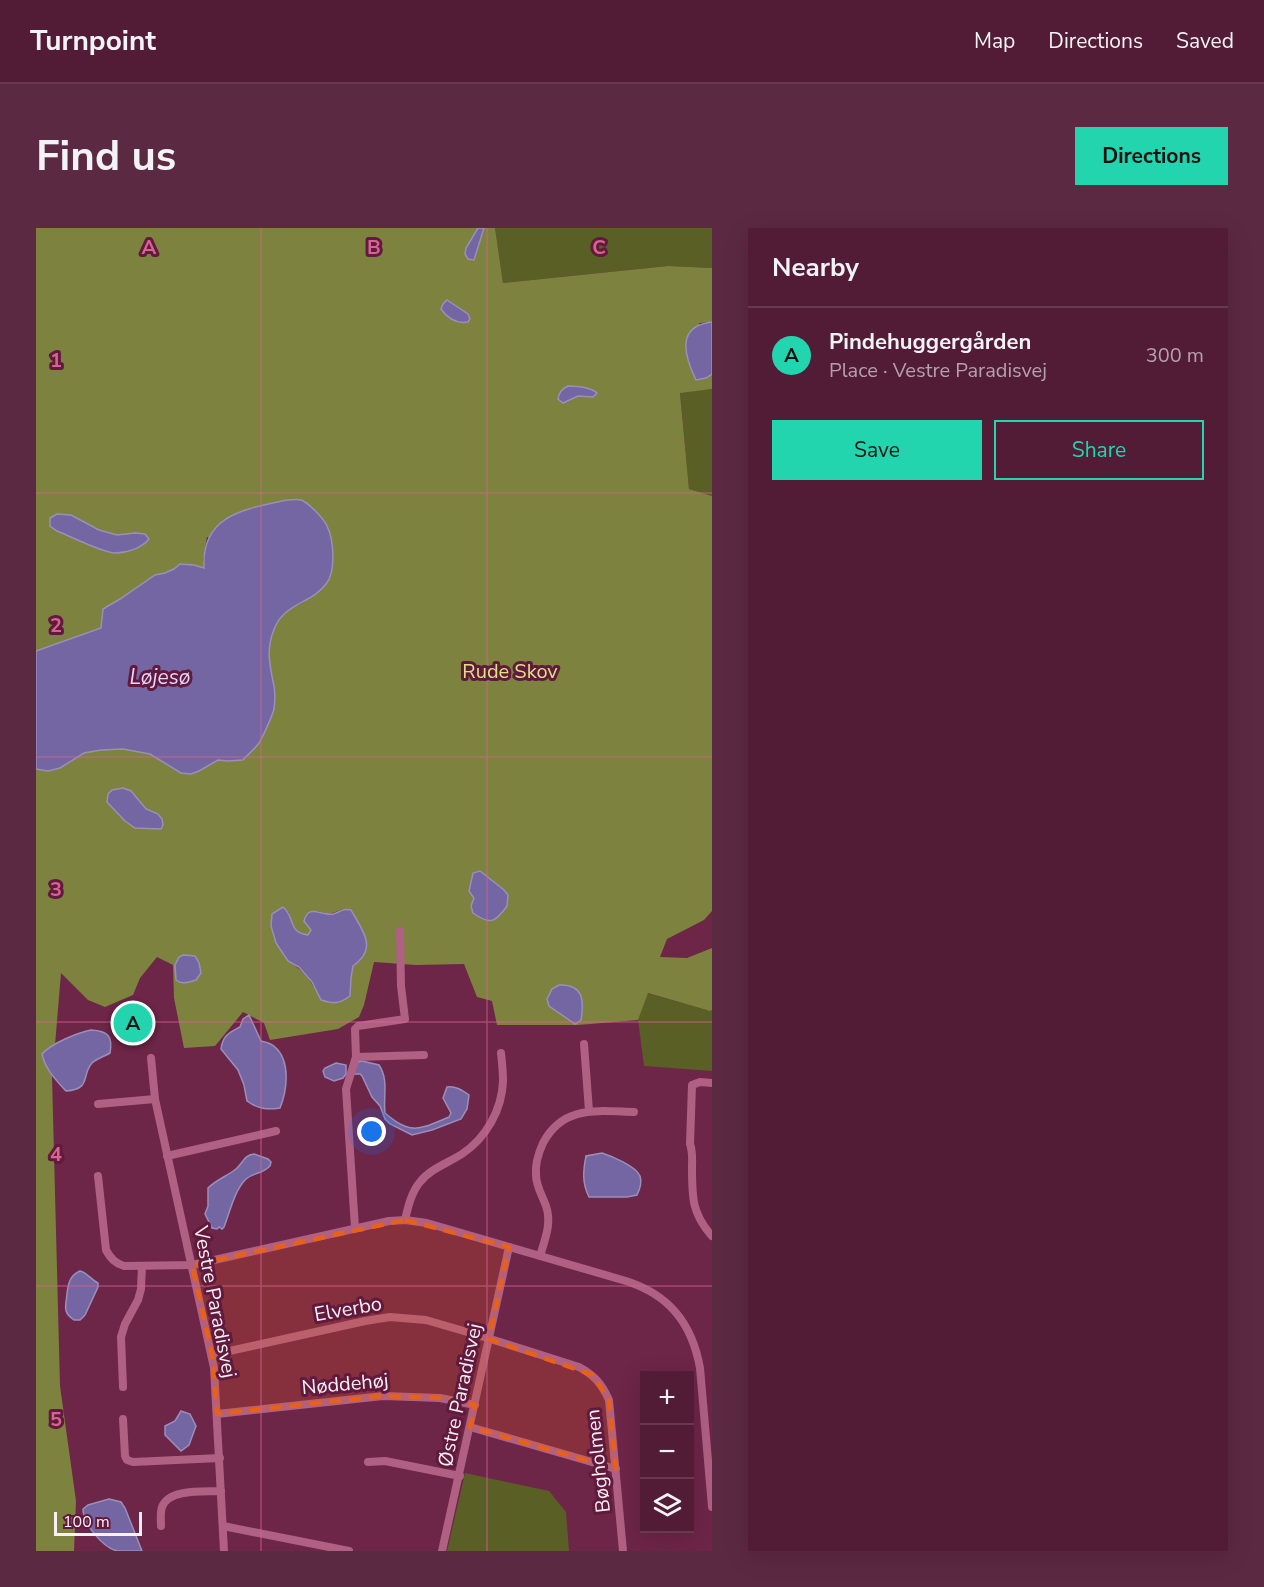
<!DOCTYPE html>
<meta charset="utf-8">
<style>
:root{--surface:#521c36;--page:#5c2942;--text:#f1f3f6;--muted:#b5a1ad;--line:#683a51;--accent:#22d5af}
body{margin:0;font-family:"Nunito Sans",sans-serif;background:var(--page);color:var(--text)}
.controls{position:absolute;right:18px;bottom:18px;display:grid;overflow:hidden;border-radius:0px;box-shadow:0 6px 24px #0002}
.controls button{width:54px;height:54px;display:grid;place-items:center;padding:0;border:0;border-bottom:2px solid var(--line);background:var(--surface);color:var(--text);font:30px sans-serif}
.scale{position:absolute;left:18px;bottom:15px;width:88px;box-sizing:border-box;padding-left:6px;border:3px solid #f9f0f3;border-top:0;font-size:16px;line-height:21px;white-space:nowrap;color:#f9f0f3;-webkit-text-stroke:4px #61193d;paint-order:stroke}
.you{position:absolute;left:336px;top:904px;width:21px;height:21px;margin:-15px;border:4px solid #fff;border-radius:50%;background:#1a73e8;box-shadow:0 0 0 9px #1a73e833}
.badge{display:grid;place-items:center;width:39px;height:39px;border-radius:50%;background:var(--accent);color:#111;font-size:20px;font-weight:700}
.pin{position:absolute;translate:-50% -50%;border:3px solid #fff;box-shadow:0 2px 6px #0006}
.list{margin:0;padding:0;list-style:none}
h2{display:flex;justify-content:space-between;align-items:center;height:78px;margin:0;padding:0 24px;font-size:26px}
h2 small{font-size:20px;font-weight:400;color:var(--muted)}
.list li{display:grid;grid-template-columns:39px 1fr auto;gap:18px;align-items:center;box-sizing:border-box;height:96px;padding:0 24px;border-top:2px solid var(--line)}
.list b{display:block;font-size:22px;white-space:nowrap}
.list p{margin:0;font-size:20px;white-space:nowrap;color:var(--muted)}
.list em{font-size:20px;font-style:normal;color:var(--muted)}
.actions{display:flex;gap:12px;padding:18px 24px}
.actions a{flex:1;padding:14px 0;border:2px solid var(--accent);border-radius:0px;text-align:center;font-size:21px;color:var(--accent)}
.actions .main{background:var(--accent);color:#111}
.icon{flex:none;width:33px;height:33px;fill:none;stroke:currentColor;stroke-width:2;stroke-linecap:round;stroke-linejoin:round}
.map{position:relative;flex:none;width:676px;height:1323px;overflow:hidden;border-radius:0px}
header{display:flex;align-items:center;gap:36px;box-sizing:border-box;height:84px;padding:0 30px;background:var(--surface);border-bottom:2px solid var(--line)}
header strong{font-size:28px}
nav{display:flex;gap:33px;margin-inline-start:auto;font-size:21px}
.intro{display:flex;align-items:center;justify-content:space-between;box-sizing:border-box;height:144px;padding:0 36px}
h1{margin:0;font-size:42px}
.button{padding:15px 27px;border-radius:0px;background:var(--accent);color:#111;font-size:21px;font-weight:700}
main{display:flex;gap:36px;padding:0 36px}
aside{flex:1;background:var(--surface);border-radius:0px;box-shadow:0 6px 24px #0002}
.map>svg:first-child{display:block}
.green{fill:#5a5f26}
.forest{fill:#7d833e;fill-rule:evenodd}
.water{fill:#7366a2;stroke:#9b8fba;stroke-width:1.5}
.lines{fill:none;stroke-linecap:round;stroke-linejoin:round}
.minor{stroke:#af6083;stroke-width:8}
.marked{fill:#e96118;fill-opacity:0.2;stroke:#e96118;stroke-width:4.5;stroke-dasharray:12 8;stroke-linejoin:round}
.grid{fill:none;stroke:#d56490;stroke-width:1.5;stroke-opacity:0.55}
.labels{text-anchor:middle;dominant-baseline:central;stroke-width:6;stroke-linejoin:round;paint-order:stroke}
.park-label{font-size:20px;fill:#dbe481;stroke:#61193d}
.street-label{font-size:20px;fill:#f9f0f3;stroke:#61193d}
.water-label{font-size:21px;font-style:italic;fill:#dfd9fd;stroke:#61193d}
.grid-label{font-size:20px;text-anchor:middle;font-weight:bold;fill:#d56490;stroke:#61193d;stroke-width:6;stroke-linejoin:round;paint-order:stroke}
</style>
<header>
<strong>Turnpoint</strong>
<nav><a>Map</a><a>Directions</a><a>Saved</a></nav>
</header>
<div class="intro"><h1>Find us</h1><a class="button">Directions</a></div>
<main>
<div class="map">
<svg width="676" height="1323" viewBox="0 0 676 1323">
<rect width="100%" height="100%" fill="#6d2548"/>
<g class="green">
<path d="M459,0h217v40l-44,-2 -165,17z"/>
<path d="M676,161v107l-23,-7 -9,-97z"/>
<path d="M611,765l63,18 2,-1v61l-68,-5 -6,-46z"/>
<path d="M429,1245l84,18 17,21 3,39h-122z"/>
</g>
<path class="forest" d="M0,0h459l8,55 165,-17 44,2v54l-13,1 7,55 6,-4v15l-32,4 9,96 23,7v415l-8,9 -37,19 -7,18 27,1 25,-10v62l-2,1 -62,-18 -10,27 -60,5h-81l-5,-24 -15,-4 -13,-33 -48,1 -42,-3 -10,43 -5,12 -21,12 -68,11 -6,-17 -21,-11 -28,34 -31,2 -10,-50 -1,-33 -16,-8 -17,21 -7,17 -28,12 -17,-7 -27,-27 -6,72 -7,3 1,22 3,6 8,310 16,115 -2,50h-38v-782c18,3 24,0 39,-10 4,-2 7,-5 12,-7 39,-10 76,6 112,19l19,-11 10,1 46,-72c-5,-24 -11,-57 10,-76 6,-6 14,-7 21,-12 9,-7 18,-18 26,-27l1,-8 -125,-29 -4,23 1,8 -10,-3 -14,-1 -6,5 -9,4 -10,2 -35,24 -17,10 -2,19 -65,23zM49,294c10,6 22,13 34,13 9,0 17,-2 26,-1l-71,3 -17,-6zM95,563l15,18 12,5 3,15 -26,-1zM444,643l24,19 -33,16 3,-8 -5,-7 4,-18zM307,681l18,51 -8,6 -2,12 -1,18 -29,4c-8,-16 -16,-29 -33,-39v-50c4,13 6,22 20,24l4,-5 5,-19 13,3z"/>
<g class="water">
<path d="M442,0h6l-10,32 -6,-1 -3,-5 1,-6z"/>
<path d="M411,72l21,14 2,5 -2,3c-12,2 -20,-3 -27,-13l2,-5z"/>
<path d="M676,94v52l-6,4 -10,2c-12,-25 -20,-54 16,-58z"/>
<path d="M532,158c9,0 22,1 29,7l-4,4 -15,-1 -15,7 -5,-4c1,-7 4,-10 10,-13z"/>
<path d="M251,272c4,0 11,-1 14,0 8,3 23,19 26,26 7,14 9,46 -1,58 -16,21 -44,19 -53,48 -7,19 -3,35 1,54 1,7 1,16 0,23 -2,8 -11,27 -15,34 -4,6 -11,11 -16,17l-15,1 -10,-1 -19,11 -8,3 -10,-1 -31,-19 -27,-5 -22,1 -17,3 -24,15 -12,3 -12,-2v-118l65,-23 2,-19 17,-10 35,-24 10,-2 9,-4 6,-5 14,1 10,3c-3,-54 42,-59 83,-68z"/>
<path d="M21,286l14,1 28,15 18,5 18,-2 10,1 4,5c-7,9 -22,14 -34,14 -12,0 -45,-17 -58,-22l-7,-5v-8z"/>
<path d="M87,560l8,3 15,18 12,5 4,5 1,6 -2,4 -26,-1 -10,-7 -18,-19 1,-8 4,-4z"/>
<path d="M444,643l24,19 4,5 -1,11c-12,17 -17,19 -34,7l-2,-7 3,-8 -5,-7 4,-18z"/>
<path d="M247,679c13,11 4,25 25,28l3,-5 -7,-9c5,-18 17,-5 29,-7 8,-2 8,-6 18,-4 12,21 27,38 2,56l-2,12 -1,18c-11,8 -16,8 -29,4l-9,-18 -13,-15 -11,-6 -12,-18 -5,-17 1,-12z"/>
<path d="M147,727l12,1 4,7 2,10 -5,7c-7,2 -14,5 -20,0l-1,-15 4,-8z"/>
<path d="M523,757c25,-1 25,16 22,35l-6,4 -26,-18 -2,-7 5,-10z"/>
<path d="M213,787l12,26c5,1 11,3 14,6 16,14 12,44 5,61 -13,2 -22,1 -33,-7l-3,-16 -6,-15 -17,-21c2,-14 8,-16 19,-22l3,-8z"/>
<path d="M55,802c17,1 22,6 19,23 -5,3 -14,6 -18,10 -11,12 0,26 -26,28 -10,-11 -21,-22 -24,-37 10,-11 35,-21 49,-24z"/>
<path d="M326,833l17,4c10,15 4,31 6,48 26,23 35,16 64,4l2,-4 -8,-15 4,-11c9,-1 15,3 22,8l-2,14 -6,10 -29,11 -20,5 -22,-11 -5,-5 -5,-13 -8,-9 -10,-21 -2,-2h-7l5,-12z"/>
<path d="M300,835l10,2v9l-3,4 -9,3 -9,-4 -2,-6 2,-3z"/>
<path d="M566,925c9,3 34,13 38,23 2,6 0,13 -3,19l-10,2h-38c-7,-14 -6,-26 -3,-41z"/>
<path d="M218,926l14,5 3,3 -1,4c-9,9 -16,6 -24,13 -12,12 -16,33 -22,48l-2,2 -3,-2 -2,2 -5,-1 -7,-14 3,-8v-18c8,-8 19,-12 28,-19 7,-6 8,-14 18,-15z"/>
<path d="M44,1043c8,2 11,9 18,12v4l-13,28 -5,5h-6c-12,-8 -8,-14 -7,-26 1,-10 3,-19 13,-23z"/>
<path d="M145,1183l9,3 6,12 -7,19 -8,6 -16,-16v-9l10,-5z"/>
<path d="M73,1271l12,3 4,6 17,43c-8,0 -17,0 -24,0 -14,-2 -35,-27 -35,-42l5,-4z"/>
</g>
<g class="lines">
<g class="minor">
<path d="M548,816l5,67"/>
<path d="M320,829l68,-2"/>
<path d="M115,830l4,41 59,269 10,183"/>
<path d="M676,855l-12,-1 -8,3 -2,59c3,8 2,16 2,24 0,29 0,46 20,68"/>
<path d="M62,876l57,-5"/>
<path d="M131,928l109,-25"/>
<path d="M62,948l8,74c5,9 9,13 18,16l68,-1 197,-44 16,-1 22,3 199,58c44,14 66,43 74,87l12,139"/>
<path d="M369,992c3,-13 6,-27 15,-38 10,-13 28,-19 42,-28 24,-16 40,-44 41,-73 0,-10 -1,-19 -2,-28"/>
<path d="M319,1000l-9,-139 10,-32 -1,-28 3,-3 47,-7 -4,-33 -1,-55"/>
<path d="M504,1028c5,-17 12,-33 6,-50 -4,-11 -10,-20 -10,-31 -1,-10 3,-23 7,-32 20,-38 54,-32 91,-31"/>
<path d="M176,1127l153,-34 25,-4 36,3 55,16 98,31c15,8 23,17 30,33l14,151"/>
<path d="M87,1159l-2,-50 4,-13 13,-24 3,-11 1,-23"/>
<path d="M181,1186l166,-18 57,2 35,7"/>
<path d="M87,1191l2,37 2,4 6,2 87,-4"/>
<path d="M434,1199l146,42"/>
<path d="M332,1234l17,-1 75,15"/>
<path d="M125,1298c0,-6 -1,-13 1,-19 7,-19 43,-15 59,-16"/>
<path d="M187,1298l126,25"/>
<path d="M406,1323l67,-304"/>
</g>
</g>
<path class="marked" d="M369,992l104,27 -20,92 104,36 16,25 7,69 -146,-42 5,-22 -35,-7 -57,-2 -166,18 -5,-59 -20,-90z"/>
<path class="grid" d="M225,0v1323M451,0v1323M0,265h676M0,529h676M0,794h676M0,1058h676"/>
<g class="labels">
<g class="park-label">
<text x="474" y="443">Rude Skov</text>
</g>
<g class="street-label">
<text transform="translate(179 1074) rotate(79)">Vestre Paradisvej</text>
<text transform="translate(312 1081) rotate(-10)">Elverbo</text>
<text transform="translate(309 1156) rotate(-5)">Nøddehøj</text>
<text transform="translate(424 1167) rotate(-78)">Østre Paradisvej</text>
<text transform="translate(562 1233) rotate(-96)">Bøgholmen</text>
</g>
<g class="water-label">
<text x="124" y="449">Løjesø</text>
</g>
</g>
<g class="grid-label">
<text x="113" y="26">A</text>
<text x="338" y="26">B</text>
<text x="563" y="26">C</text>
<text x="20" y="139">1</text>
<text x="20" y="404">2</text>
<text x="20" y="668">3</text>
<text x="20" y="933">4</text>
<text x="20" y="1198">5</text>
</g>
</svg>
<div class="controls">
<button>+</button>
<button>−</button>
<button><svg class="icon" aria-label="layers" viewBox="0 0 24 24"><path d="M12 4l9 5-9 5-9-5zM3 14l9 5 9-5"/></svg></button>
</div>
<div class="scale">100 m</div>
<div class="you"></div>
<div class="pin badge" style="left:97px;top:795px">A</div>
</div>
<aside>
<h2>Nearby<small></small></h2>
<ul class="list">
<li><span class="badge">A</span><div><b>Pindehuggergården</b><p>Place · Vestre Paradisvej</p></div><em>300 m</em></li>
</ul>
<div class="actions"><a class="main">Save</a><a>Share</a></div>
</aside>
</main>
